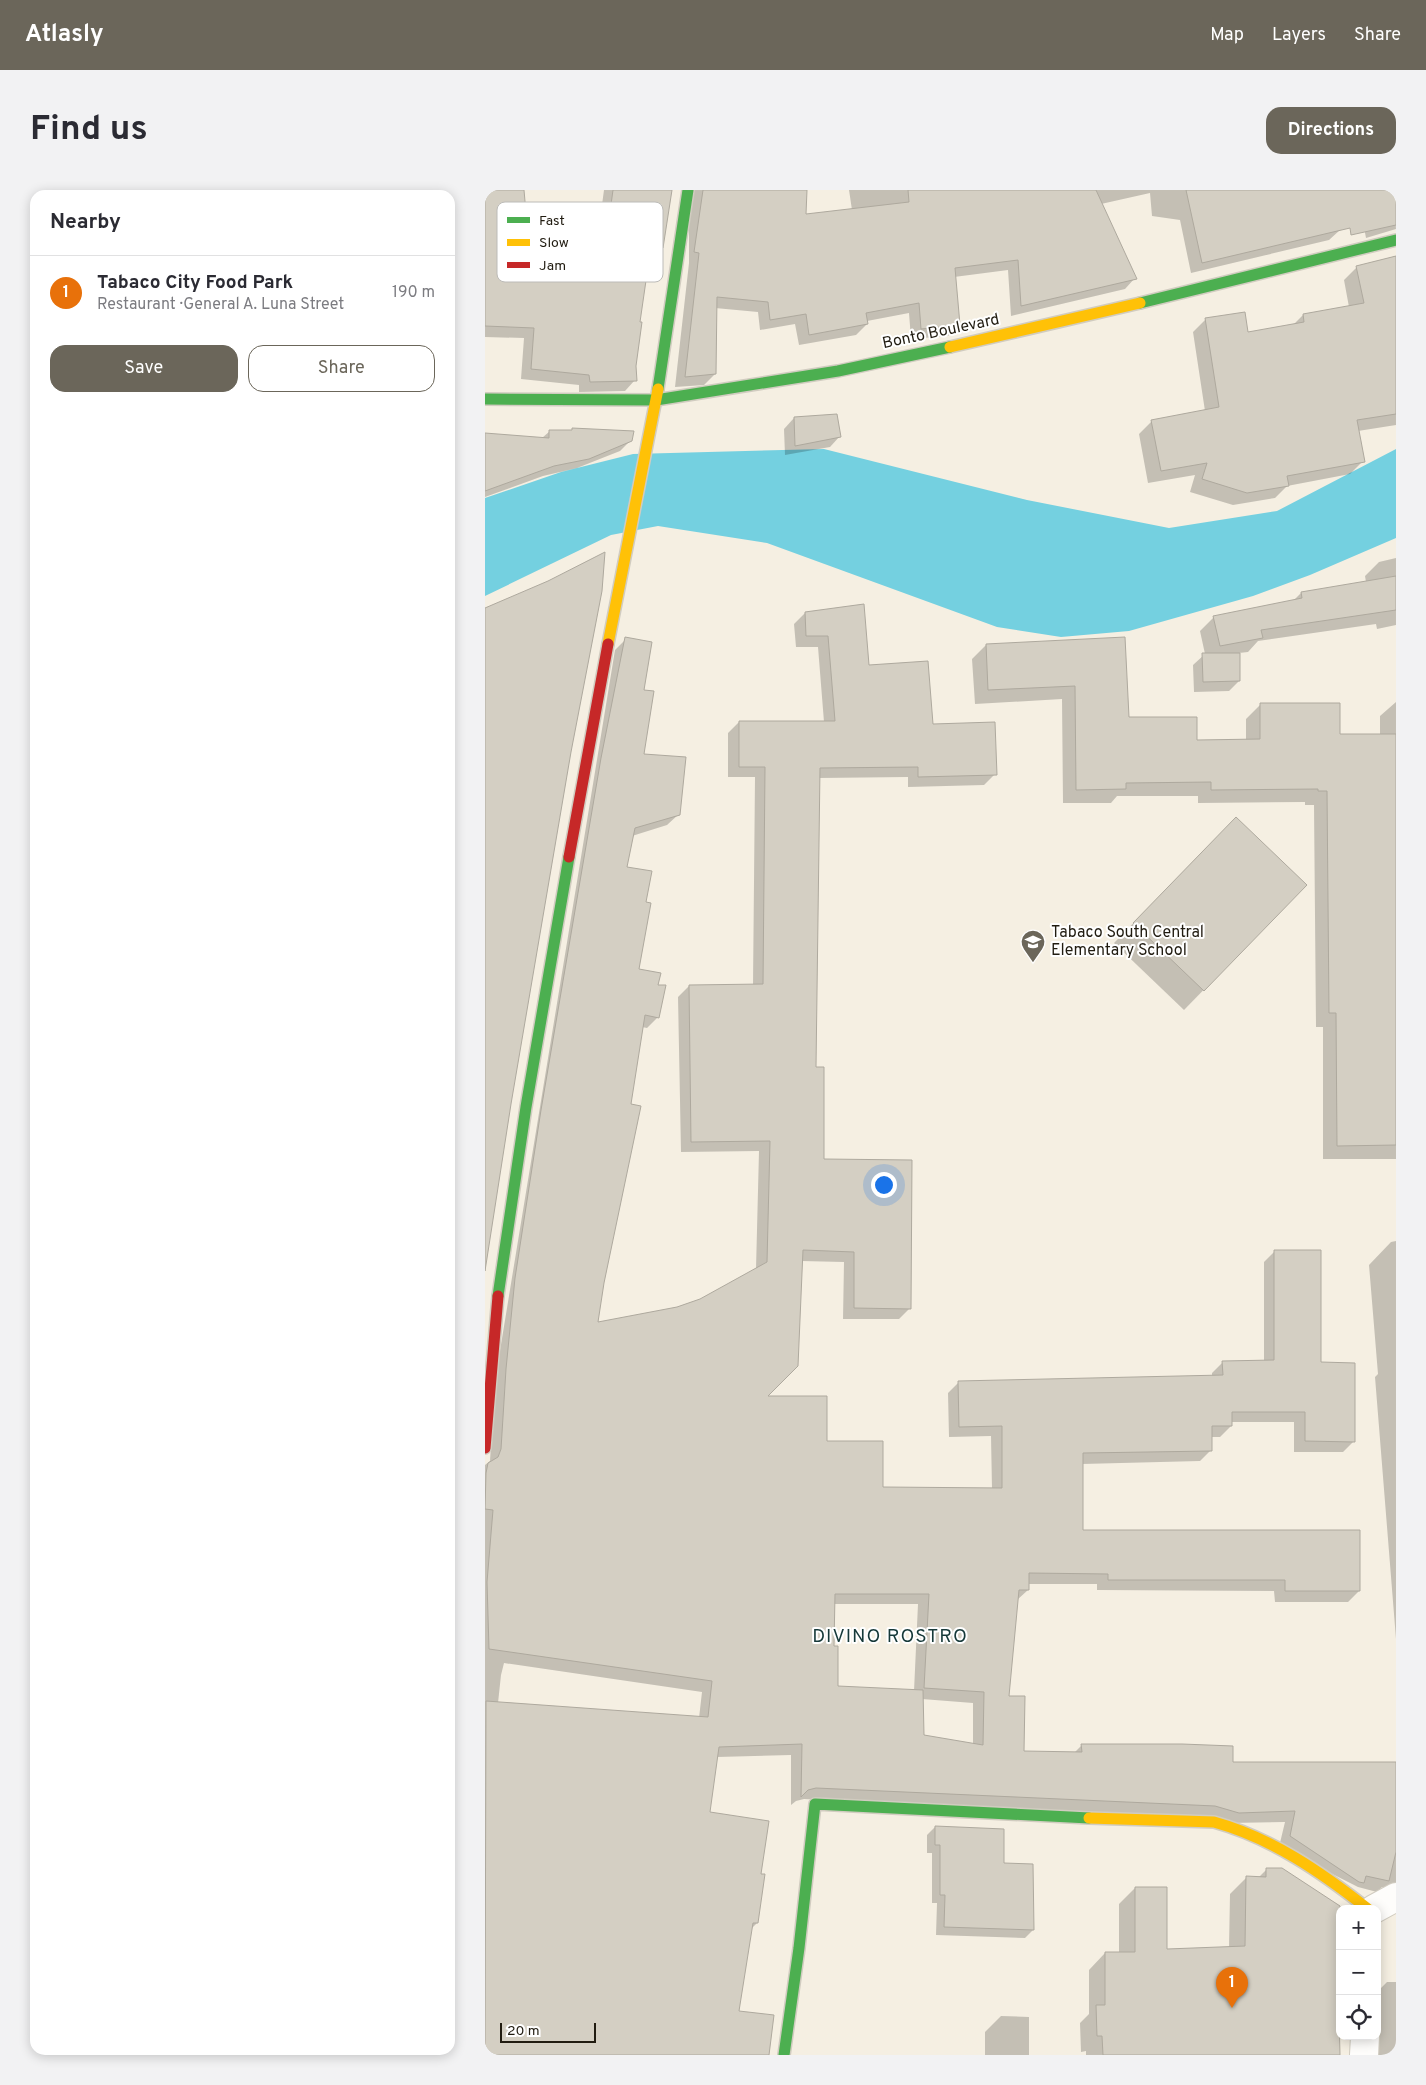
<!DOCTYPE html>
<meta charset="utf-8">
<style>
:root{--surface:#fff;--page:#f2f2f3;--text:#2b2b33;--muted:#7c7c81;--line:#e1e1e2;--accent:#6b665a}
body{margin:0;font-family:Overpass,sans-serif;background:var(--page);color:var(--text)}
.controls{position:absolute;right:15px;bottom:15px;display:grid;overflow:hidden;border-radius:10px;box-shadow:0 2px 12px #0003}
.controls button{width:45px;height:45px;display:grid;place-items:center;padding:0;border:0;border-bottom:1px solid var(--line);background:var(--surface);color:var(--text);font:25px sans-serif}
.scale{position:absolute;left:15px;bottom:12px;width:96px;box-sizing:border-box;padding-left:5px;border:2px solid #211c11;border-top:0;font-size:14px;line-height:18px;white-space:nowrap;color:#211c11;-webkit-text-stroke:4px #fff;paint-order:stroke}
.you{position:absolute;left:398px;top:994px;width:18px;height:18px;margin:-12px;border:4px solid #fff;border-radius:50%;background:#1a73e8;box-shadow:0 0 0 8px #1a73e833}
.badge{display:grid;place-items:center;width:32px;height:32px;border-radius:50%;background:var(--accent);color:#fff;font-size:16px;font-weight:700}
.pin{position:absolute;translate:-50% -41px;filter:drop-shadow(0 1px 2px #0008)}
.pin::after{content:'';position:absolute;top:26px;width:18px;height:15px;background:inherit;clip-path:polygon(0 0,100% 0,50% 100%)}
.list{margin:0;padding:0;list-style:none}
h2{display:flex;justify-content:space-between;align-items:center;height:65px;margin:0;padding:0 20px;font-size:21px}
h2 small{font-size:16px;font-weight:400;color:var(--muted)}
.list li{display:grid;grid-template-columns:32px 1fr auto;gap:15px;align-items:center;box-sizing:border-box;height:75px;padding:0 20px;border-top:1px solid var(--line)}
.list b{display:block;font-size:19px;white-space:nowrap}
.list p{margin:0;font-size:16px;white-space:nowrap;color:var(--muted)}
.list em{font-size:16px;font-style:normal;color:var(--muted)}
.actions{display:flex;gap:10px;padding:15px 20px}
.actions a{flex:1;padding:11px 0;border:1px solid var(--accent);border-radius:15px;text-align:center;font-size:18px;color:var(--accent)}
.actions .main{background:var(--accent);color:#fff}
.icon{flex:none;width:28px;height:28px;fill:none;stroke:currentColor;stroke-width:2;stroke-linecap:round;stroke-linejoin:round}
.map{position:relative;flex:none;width:911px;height:1865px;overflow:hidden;border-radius:15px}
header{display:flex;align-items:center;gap:30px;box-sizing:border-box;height:70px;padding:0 25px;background:var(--accent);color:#fff}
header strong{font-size:24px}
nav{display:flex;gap:28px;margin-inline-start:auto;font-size:18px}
.intro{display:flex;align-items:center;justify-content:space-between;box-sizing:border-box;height:120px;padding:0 30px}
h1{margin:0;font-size:35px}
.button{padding:12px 22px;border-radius:15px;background:var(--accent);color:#fff;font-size:18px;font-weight:700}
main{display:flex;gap:30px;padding:0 30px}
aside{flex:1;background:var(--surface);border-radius:15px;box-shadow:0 2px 12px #0003}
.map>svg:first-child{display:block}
.water{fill:#74d0e0}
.shadow{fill:#0003;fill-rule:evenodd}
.building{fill:#d4cfc3;stroke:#aea99e;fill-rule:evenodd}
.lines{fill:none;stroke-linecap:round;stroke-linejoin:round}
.street-casing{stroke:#d1ccc0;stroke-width:30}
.fast-casing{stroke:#d1ccc0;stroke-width:14}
.slow-casing{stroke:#d1ccc0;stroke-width:14}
.jam-casing{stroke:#d1ccc0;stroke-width:14}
.street{stroke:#fefdfb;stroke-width:28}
.fast{stroke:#4caf50;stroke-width:11}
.slow{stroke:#ffc107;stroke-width:11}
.jam{stroke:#c62828;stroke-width:11}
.labels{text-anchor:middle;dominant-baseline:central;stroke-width:4;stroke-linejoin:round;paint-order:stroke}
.street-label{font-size:16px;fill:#211c11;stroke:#fff}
.poi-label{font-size:16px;fill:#211c11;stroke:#fff;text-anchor:start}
.quarter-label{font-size:19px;letter-spacing:1px;fill:#163939;stroke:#fff}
.key{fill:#fff;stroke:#bcbbb8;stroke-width:1}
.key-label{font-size:14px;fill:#211c11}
</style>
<header>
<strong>Atlasly</strong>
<nav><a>Map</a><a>Layers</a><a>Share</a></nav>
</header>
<div class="intro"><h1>Find us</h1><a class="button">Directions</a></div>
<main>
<aside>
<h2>Nearby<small></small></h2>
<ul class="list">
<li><span class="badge" style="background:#e8710a">1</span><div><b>Tabaco City Food Park</b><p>Restaurant · General A. Luna Street</p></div><em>190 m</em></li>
</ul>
<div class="actions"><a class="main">Save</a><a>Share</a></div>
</aside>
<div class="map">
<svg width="911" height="1865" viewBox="0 0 911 1865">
<rect width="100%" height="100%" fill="#f5efe2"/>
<path class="water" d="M339,259l203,51 142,28 108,-17 119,-62v89l-86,37 -57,21 -124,35 -68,6 -64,-10 -230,-84 -109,-17 -47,9 -126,61v-98l76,-26 72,-18z"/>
<g class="shadow">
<path d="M0,0h38l3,35 72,9 6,-44h67l-9,57 -10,11 -4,-1 -9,66 -4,57 -10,11 -46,1v-7l-58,-6 3,-41 -39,-1z"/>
<path d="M204,0h117l-2,25 48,-5 -3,-20h480l11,40 -11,10 -138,33 -11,-53 -28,-4 -2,-23 -49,11 34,74 -10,11 -114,27 -3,-46 -54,7 5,48 -11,11 -37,3 -2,-26 -42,8v3l-11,11 -57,10 -4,-21 -35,6 -2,-18 -43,-4v66l-11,11 -29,2 14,-124z"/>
<path d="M872,0h37l2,39 -30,9z"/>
<path d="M911,66v169l-38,6 5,30 -13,13 -63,12 -12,12 -42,7 -43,-13 5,-17 -47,8 -9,-49 13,-13 53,-10 -12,-79 13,-13 41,14 46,-8 10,-10 46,-8 -5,-27 13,-13z"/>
<path d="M309,228l46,18 -10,11 -45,8 -1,-26z"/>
<path d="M88,239l58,11 -11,11 -43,17 -34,8 -58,21v-62l57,3 8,-7h21z"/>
<path d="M911,368v67l-19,4 -1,-5 -118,17 -10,11 -9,1v28l-10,10 -35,1 -1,-27 12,-11 -5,-23 14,-14 79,-16 8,-8 65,-11 -1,-6 14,-14z"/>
<path d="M320,423l63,53 63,59 64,49 -11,11 -76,2v-10l-89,1 -4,290 8,92 87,148 -11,11h-56l1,-57 -43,-1 -36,136 116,92h111l-1,-53 -42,1 -1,-44 11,-11 253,-5v-4l11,-11h41v-100l11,-11 79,190 -11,11h-49v-30h-63v4l-11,11h-9v13l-11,11 -118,3v67l277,60 -11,11h-73l-1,-11 -177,-1v-6h-69v6l-11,10 -9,97 15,56h51l8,-8 150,18 164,1v123h-14l-5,5 -19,-5 -79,-40 6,-25 -57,1 -424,-24 -8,2 -5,4v-50l-74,2 -9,56 52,62 -3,48 -6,6 -13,84 30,42h-283v-590l5,-4 5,-80 120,-731 11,-11 16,52 1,64 36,59 -12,11 -35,11 -6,32 19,35 -8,67 20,17 1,30 -11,11 -5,-1 -45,297 80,-16 23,-8 56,-31 3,-118 -78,1 -3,-155 11,-11 64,-1 2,-208h-27v-44l11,-11h85l-6,-75h-22l-2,-23zM349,1414h84l-4,87 -77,-4 -4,-40zM19,1473l198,29 -3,26 -201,-15 3,-28zM437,1509l51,4v41l-50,-8z"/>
<path d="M639,448l4,80 68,23 50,-1v-21l14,-14 79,30h41v-19l16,-14v457h-73v-132h-7l-2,-222h-9v-3l-107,1v-7h-81l-6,7h-48l-1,-104 -87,5 -3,-45 14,-14z"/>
<path d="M732,647l89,48 -122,125 -70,-67z"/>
<path d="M911,1051v398l-21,-262 3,-3 -9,-109 22,-23z"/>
<path d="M450,1637l68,38 30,65 -8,8 -89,-3 1,-32h-5v-50h-5v-18z"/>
<path d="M782,1679h15l58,40v23l-4,3 3,120h-253v-4l-5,1 -1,-29 9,-9v-44l16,-17h14v-49l16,-16 31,62 63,-2 1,-54 17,-17 11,1z"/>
<path d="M902,1792h9v73h-27l8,-19v-44z"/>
<path d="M516,1826l28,1v38h-44v-23z"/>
</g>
<g class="building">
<path d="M0,0h39l3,34 80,10 6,-44h59l-9,58 -12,-2 -11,76h2l-6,44 1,15 -47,1 -1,-7 -58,-6 3,-41 -49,-2z"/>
<path d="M218,0h104l-1,24 103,-12 -1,-12h188l41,89 -116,27 -3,-46 -63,8 5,57 -39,4 -2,-26 -53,10 2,11 -59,11 -3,-21 -36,6 -2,-18 -51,-5 -1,77 -31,3 14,-124 -5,-1z"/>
<path d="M701,0h210v35l-45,10 -1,-7 -148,35z"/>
<path d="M911,66v158l-39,6 8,42 -78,14 2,10 -42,7 -45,-14 5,-16 -46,8 -10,-51 68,-13 -14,-89 40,-6 3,20 56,-10 -1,-8 61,-11 -8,-37z"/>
<path d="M352,224l4,23 -46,9 -1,-29z"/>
<path d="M87,238l62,3 -2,10 -43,18 -35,7 -69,25v-58l64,5v-8h23z"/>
<path d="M120,362l-3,39 -31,161 -60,352 -26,167v-663l63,-27z"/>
<path d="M911,386v34l-135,20 2,8 -43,8 -7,-30 89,-18 -1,-6z"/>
<path d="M379,414l5,61 59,-4 5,63 62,-2 2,53 -79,2v-10l-98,1 -4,299h8v92l88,1 -1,149 -57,-1v-56l-51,-2 -5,116 -30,30h59v45h56v46l119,1v-62l-43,1 -1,-46 265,-6 -1,-14 52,-1v-110h47v112l34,1v79l-50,-1v-29h-73v14h-20v25l-129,2v77h277v61h-75v-11h-177v-6l-79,-1v17h-10l-10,106h16l-1,55 58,1 -1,-8h101l51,2v16h163v90l-7,29 -23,-5 -2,7 -5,-1 -69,-46 5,-25 -56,2 -24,-7 -399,-18 -8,2 -7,7 1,-53 -83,3 -9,65 59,9 -8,53h4l-7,49h-5l-14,88 35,4 -5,40h-284l1,-354 222,16 4,-36 -223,-32 -2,-67 6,-72 -8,-1 1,-36 2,-10 10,-6 3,-8 5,-80 9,-91 26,-168 60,-352 24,-121 27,5 -8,48 10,1 -10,63 42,3 -6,58 -45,13 -8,39 25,4 -6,31 5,1 -12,66 22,4 -3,12h8l-7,33 -14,-3 -14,89 10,2 -37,177 -6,39 79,-15 23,-8 67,-37 3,-121 -79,1 -2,-157 74,-1 2,-217h-26v-46h96l-7,-85h-22l-1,-24zM350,1404h94l-5,94 60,4 -1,53 -59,-10 -1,-45 -85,-4v-40h-4z"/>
<path d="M640,447l4,80h68v23l63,-1v-36h80v31h56v411l-59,1 -1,-133h-7l-2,-222h-9v-2l-107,1v-8l-85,1v6l-50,1 -1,-104 -87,4 -2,-46z"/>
<path d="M717,463h38v28l-37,1z"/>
<path d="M751,627l71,68 -103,106 -71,-68z"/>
<path d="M450,1636l69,3v34l29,1 1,66 -90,-3 1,-32h-5v-50h-5z"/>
<path d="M781,1678h16l58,38v24h-3l3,125h-237l-1,-19h-5l-1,-31h9v-53h30v-65h32v62l78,-3 1,-70 20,1z"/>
</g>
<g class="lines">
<defs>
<g id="street">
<path d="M889,1719l22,-12"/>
<path d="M879,1865l1,-19"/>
</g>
<g id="fast">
<path d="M655,113l256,-63"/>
<path d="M173,199l30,-199"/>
<path d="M0,209l171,1 182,-29 112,-24"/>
<path d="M13,1106l28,-189 43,-250"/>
<path d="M299,1865l15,-107 16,-144 274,14"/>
</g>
<g id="slow">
<path d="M465,157l190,-44"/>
<path d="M123,454l50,-255"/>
<path d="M604,1628l125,4c58,16 107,50 154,87"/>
</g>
<g id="jam">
<path d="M84,667l39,-213"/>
<path d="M0,1258l13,-152"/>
</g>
</defs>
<use href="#street" class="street-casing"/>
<use href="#fast" class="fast-casing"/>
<use href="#slow" class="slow-casing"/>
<use href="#jam" class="jam-casing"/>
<use href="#street" class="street"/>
<use href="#fast" class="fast"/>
<use href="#slow" class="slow"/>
<use href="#jam" class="jam"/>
</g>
<defs>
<symbol id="school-pin" viewBox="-11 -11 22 30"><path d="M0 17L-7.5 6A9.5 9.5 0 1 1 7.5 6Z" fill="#6b665a" stroke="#fff"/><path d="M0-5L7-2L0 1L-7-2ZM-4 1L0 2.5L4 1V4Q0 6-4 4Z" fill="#fff"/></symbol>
</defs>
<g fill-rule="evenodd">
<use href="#school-pin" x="534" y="738" width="28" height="38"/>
</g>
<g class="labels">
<g class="street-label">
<text transform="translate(456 142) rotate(-12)">Bonto Boulevard</text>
</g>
<g class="poi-label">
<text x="566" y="743">Tabaco South Central<tspan x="566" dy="18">Elementary School</tspan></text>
</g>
<g class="quarter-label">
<text x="405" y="1447">DIVINO ROSTRO</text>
</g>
</g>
<rect x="12" y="12" width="166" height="80" rx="8" class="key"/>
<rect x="22" y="27" width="23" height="6" fill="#4caf50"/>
<rect x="22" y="49" width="23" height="7" fill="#ffc107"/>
<rect x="22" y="72" width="23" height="6" fill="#c62828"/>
<g class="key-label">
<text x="54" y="35">Fast</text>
<text x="54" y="57">Slow</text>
<text x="54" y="80">Jam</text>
</g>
</svg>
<div class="controls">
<button>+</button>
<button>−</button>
<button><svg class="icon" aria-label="locate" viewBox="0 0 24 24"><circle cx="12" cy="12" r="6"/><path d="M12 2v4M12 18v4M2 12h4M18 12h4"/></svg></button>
</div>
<div class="scale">20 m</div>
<div class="you"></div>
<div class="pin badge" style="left:747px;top:1818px;background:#e8710a">1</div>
</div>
</main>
